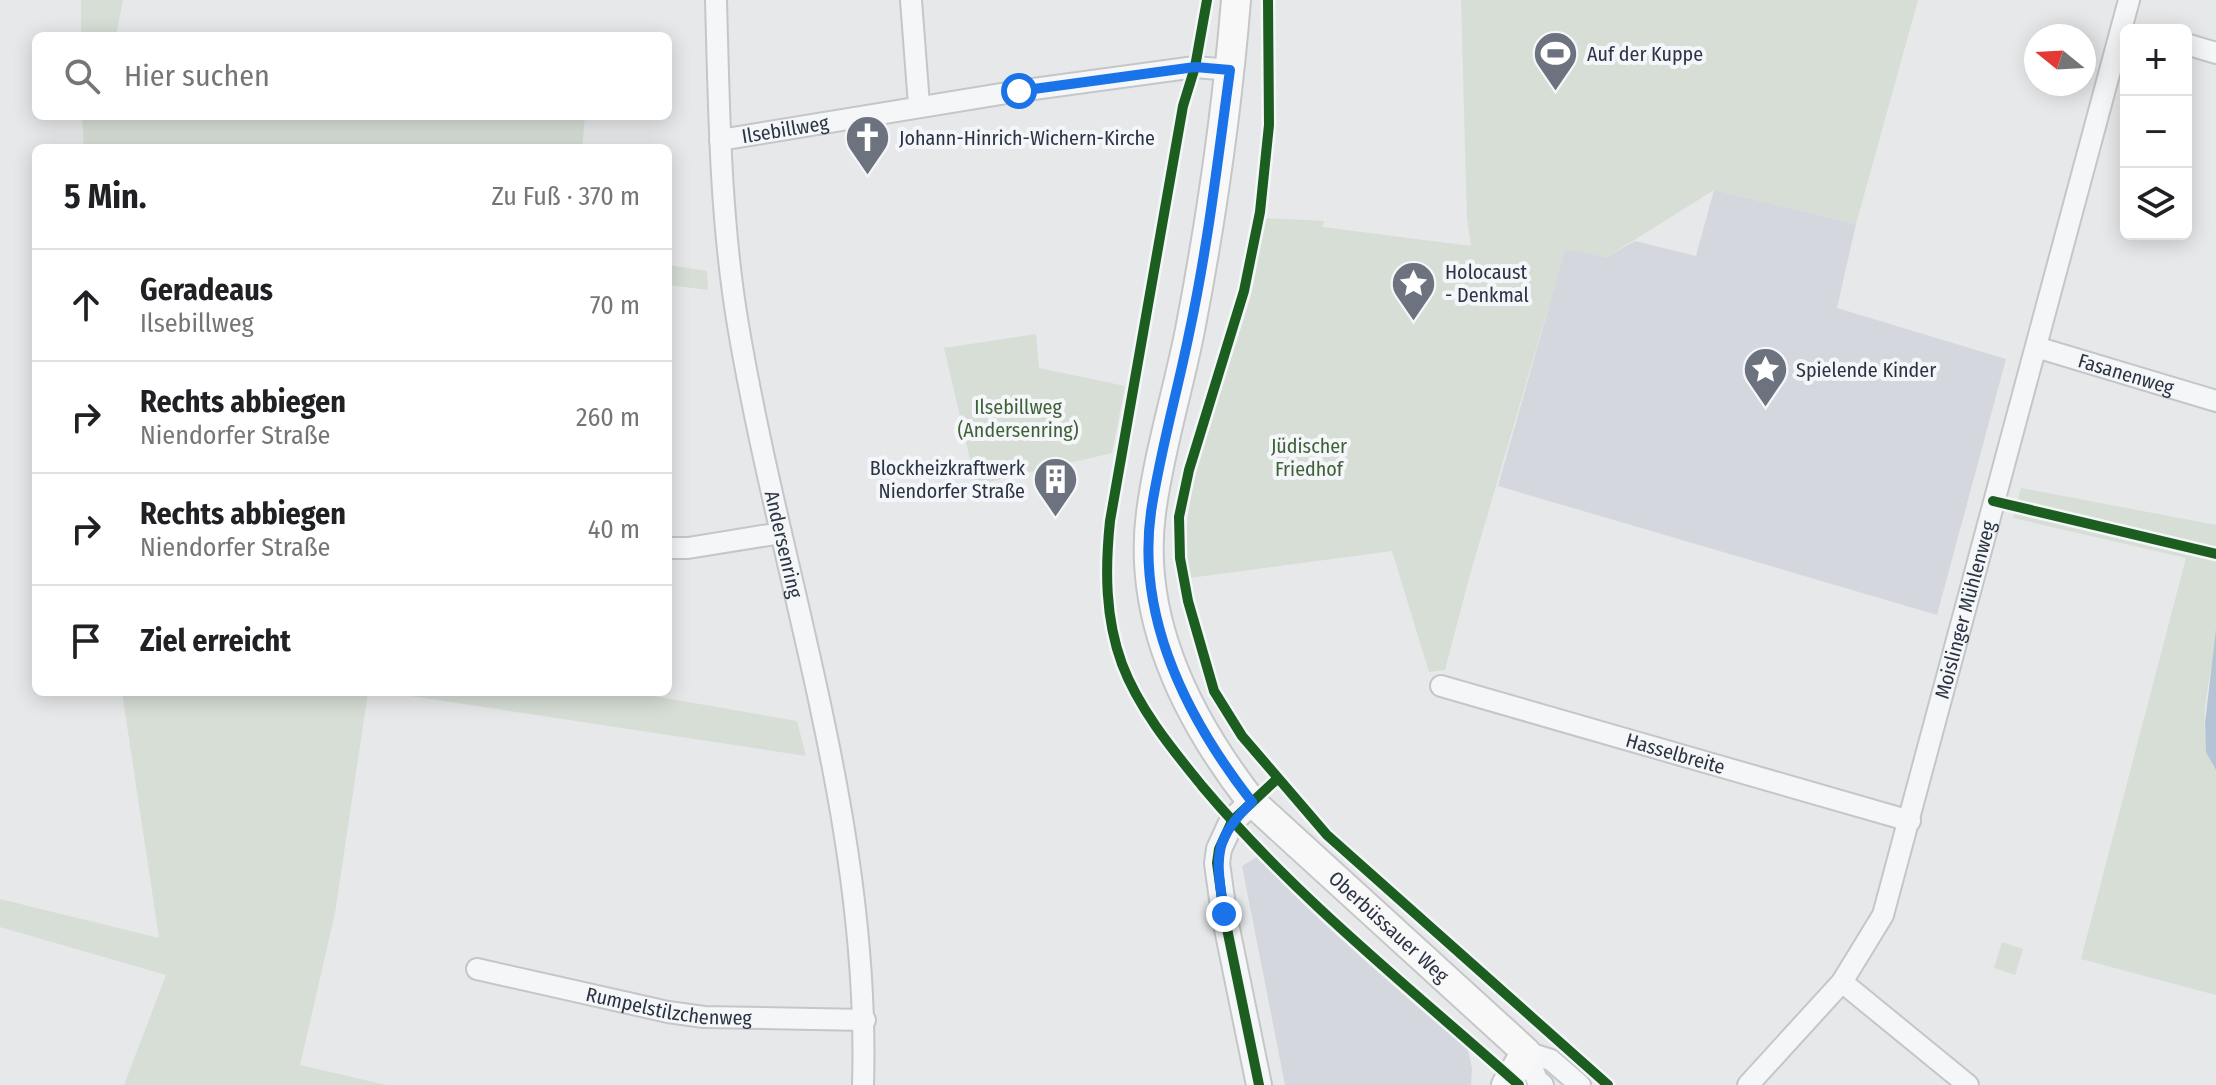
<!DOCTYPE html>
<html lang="de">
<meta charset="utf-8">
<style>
:root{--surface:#fff;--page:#f2f2f2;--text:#202124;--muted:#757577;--line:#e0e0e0}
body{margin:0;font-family:"Fira Sans Condensed",sans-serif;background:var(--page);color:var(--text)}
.controls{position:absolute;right:24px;top:24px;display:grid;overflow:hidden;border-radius:12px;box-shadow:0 4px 20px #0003}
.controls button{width:72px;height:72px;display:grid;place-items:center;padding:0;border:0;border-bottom:2px solid var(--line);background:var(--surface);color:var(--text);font:40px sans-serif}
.compass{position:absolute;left:2024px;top:24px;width:72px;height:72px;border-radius:50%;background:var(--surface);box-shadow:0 4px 20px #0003;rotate:288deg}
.stop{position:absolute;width:24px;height:24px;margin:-18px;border:6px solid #1a73e8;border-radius:50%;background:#fff}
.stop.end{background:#1a73e8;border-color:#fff;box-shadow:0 2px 8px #0008}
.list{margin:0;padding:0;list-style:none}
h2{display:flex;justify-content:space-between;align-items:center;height:104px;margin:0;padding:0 32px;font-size:34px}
h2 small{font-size:26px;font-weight:400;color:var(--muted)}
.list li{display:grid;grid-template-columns:52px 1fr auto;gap:24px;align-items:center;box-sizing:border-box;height:112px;padding:0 32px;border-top:2px solid var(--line)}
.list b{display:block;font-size:30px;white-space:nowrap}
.list p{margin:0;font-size:26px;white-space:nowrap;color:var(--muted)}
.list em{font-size:26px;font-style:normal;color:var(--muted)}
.icon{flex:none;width:44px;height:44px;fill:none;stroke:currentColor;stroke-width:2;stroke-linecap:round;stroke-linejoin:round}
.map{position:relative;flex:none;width:2216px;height:1085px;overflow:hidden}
.search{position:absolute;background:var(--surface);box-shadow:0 4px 20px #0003;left:32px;top:32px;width:640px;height:88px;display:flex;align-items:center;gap:20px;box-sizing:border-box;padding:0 28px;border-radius:12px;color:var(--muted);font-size:30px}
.panel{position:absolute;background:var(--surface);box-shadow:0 4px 20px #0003;left:32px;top:144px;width:640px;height:552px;border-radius:12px}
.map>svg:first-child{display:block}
.built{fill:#d4d7dd}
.green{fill:#d6ded6}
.water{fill:#b4c4d5}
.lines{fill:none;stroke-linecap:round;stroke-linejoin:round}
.minor-casing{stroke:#c4c6c8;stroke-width:24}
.tertiary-casing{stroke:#c4c6c8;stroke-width:28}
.secondary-casing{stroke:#c4c6c8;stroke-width:32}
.minor{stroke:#f5f6f7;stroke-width:20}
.tertiary{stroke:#f5f6f7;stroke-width:24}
.secondary{stroke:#f8f8f8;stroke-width:28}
.cycleway-casing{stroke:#f4f6f9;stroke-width:15}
.cycleway{stroke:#1b5e20;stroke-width:10}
.route{stroke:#1a73e8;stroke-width:10}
.labels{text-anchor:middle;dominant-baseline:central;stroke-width:8;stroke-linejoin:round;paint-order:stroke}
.poi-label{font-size:20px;fill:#2b3445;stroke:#f4f6f9;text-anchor:start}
.street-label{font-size:20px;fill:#2b3445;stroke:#f4f6f9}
.park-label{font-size:20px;fill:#3f6138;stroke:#f4f6f9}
</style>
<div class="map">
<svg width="2216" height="1085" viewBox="0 0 2216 1085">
<rect width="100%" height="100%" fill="#e6e8ea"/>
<g class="built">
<path d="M1714,190l142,34 -19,84 169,51 -69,256 -439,-129 67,-237 42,8 28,-16 61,15z"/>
<path d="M1260,855l36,38 171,153 5,22 -1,17h-186l-43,-219z"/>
</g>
<g class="green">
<path d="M81,0h42l-7,36h-35z"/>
<path d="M1461,0h457l-62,224 -142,-34 -107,67 -42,-7 -96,328 -24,92 -16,2 -37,-121 -203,27c-17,-79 42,-208 63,-287 5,-23 8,-49 11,-73l61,3 -2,6 149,19 -4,-28z"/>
<path d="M82,116h503l-3,32h-498z"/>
<path d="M668,265l39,6 1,19 -40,-5z"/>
<path d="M1036,334l3,34 86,18 -13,67 -136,32 -32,-137z"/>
<path d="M2021,488l195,37c0,35 0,71 0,106 -2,46 -25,95 0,139v225l-135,-36 105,-401 -173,-40z"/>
<path d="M122,692h246l-33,221 -35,152 86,20h-262l42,-110 -166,-48v-28l159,39z"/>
<path d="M385,692h246l166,29 9,35z"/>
<path d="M2002,942l21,7 -8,26 -21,-7z"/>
</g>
<path class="water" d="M2216,629v141l-10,-18 -1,-29z"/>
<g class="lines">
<defs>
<g id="minor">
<path id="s1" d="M716,0c3,108 4,218 22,325 43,255 133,498 125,760"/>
<path d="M911,0l8,105"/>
<path d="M2186,44l30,9"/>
<path id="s2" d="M720,140l299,-49 176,-24 35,3"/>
<path id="s3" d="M2036,347l180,54"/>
<path d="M668,548h20l93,-15"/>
<path id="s4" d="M1441,686l469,135"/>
<path id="s5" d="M477,969l191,43 36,5 161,3"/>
<path d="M1842,982l126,103"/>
<path d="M1526,1052l25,8 29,25"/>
<path d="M1526,1052l11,28 6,5"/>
<path id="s6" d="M1748,1085l94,-103 41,-67 246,-915"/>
</g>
<path id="tertiary" d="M1252,802l-20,19 -13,28 -2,14 7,51 35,171"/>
<g id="secondary">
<path id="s7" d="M1236,0c-9,111 -25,221 -46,330 -12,61 -31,121 -39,183 -14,107 38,208 101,289l274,250 -20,33"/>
</g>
</defs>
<use href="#minor" class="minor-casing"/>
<use href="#tertiary" class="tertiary-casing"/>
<use href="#secondary" class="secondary-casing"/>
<use href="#minor" class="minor"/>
<use href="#tertiary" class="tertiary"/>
<use href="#secondary" class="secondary"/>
<defs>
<g id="cycleway">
<path d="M1207,0l-12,67 -12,39 -73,415c-5,48 -5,97 12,143 17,45 50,85 80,122 94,112 208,202 317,299"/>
<path d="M1268,0l1,125 -9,87 -16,79 -55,179 -10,47 1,41 8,43 26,90 28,45 85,99 281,250"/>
<path d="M1993,501l223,53"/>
<path d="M1259,1085l-35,-171 -7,-51 2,-14 13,-28 45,-42"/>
</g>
</defs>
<use href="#cycleway" class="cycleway-casing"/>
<use href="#cycleway" class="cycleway"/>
</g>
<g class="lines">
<path class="route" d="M1019,91l176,-24 35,3c-12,88 -22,176 -41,264 -12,59 -29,118 -38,178 -15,107 38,209 101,290 -42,40 -35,58 -28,112"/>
</g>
<defs>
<symbol id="stadium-pin" viewBox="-11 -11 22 30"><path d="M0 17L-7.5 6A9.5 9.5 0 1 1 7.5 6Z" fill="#6c737f" stroke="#f4f6f9"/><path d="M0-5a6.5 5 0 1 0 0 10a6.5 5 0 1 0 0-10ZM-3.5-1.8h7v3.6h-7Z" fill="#fff"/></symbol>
<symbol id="church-pin" viewBox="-11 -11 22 30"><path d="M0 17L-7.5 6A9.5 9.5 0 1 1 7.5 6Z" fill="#6c737f" stroke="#f4f6f9"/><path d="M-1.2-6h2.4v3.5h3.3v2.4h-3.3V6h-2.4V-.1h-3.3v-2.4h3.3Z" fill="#fff"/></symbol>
<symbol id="sight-pin" viewBox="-11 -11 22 30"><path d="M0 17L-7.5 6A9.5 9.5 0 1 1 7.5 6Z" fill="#6c737f" stroke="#f4f6f9"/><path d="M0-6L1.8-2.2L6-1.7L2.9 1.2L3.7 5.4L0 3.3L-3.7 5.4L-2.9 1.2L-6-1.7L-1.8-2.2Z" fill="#fff"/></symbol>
<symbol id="building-pin" viewBox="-11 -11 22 30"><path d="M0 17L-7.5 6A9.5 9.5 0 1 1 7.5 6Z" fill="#6c737f" stroke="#f4f6f9"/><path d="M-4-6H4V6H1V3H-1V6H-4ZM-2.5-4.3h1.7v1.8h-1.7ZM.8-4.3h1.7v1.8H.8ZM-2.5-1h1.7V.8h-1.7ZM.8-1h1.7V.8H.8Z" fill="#fff"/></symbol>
</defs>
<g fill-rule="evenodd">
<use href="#stadium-pin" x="1530" y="28" width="51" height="69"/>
<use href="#church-pin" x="842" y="112" width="51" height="69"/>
<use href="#sight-pin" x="1388" y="258" width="51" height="69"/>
<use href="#sight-pin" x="1740" y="344" width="51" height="69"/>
<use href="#building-pin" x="1030" y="454" width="51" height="69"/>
</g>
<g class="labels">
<g class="poi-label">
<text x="1587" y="54">Auf der Kuppe</text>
<text x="899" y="138">Johann-Hinrich-Wichern-Kirche</text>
<text x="1445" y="272">Holocaust<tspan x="1445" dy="23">- Denkmal</tspan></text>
<text x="1796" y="370">Spielende Kinder</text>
<text x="1025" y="468" text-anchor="end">Blockheizkraftwerk<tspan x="1025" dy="23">Niendorfer Straße</tspan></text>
</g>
<g class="street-label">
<text stroke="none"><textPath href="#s2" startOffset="66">Ilsebillweg</textPath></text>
<text stroke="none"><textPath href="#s3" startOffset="94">Fasanenweg</textPath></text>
<text stroke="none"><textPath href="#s1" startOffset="550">Andersenring</textPath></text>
<text stroke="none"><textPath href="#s6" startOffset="534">Moislinger Mühlenweg</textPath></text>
<text stroke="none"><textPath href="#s4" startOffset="244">Hasselbreite</textPath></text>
<text stroke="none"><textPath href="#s7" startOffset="1020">Oberbüssauer Weg</textPath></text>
<text stroke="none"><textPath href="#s5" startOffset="196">Rumpelstilzchenweg</textPath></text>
</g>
<g class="park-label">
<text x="1018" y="407">Ilsebillweg<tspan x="1018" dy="23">(Andersenring)</tspan></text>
<text x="1309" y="446">Jüdischer<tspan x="1309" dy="23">Friedhof</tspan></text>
</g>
</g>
</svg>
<div class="controls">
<button>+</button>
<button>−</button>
<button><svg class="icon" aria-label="layers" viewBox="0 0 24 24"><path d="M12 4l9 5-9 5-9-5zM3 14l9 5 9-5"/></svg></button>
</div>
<svg class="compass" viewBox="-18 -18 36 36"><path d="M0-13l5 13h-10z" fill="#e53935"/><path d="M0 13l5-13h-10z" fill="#757577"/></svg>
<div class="stop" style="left:1019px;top:91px"></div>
<div class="stop end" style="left:1224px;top:914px"></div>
<div class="search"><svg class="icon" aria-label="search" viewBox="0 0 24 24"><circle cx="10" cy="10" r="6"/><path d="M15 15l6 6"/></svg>Hier suchen</div>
<section class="panel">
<h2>5 Min.<small>Zu Fuß · 370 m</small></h2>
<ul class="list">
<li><svg class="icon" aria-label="ahead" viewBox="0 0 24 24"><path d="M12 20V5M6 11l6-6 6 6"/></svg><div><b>Geradeaus</b><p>Ilsebillweg</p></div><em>70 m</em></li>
<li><svg class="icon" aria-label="right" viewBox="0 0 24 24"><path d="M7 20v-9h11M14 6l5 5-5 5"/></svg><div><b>Rechts abbiegen</b><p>Niendorfer Straße</p></div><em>260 m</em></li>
<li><svg class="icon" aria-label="right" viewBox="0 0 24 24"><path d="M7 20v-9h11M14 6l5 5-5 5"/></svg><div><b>Rechts abbiegen</b><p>Niendorfer Straße</p></div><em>40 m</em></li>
<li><svg class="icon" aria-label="arrive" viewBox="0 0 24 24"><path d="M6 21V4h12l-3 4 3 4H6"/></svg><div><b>Ziel erreicht</b></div></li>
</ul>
</section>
</div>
